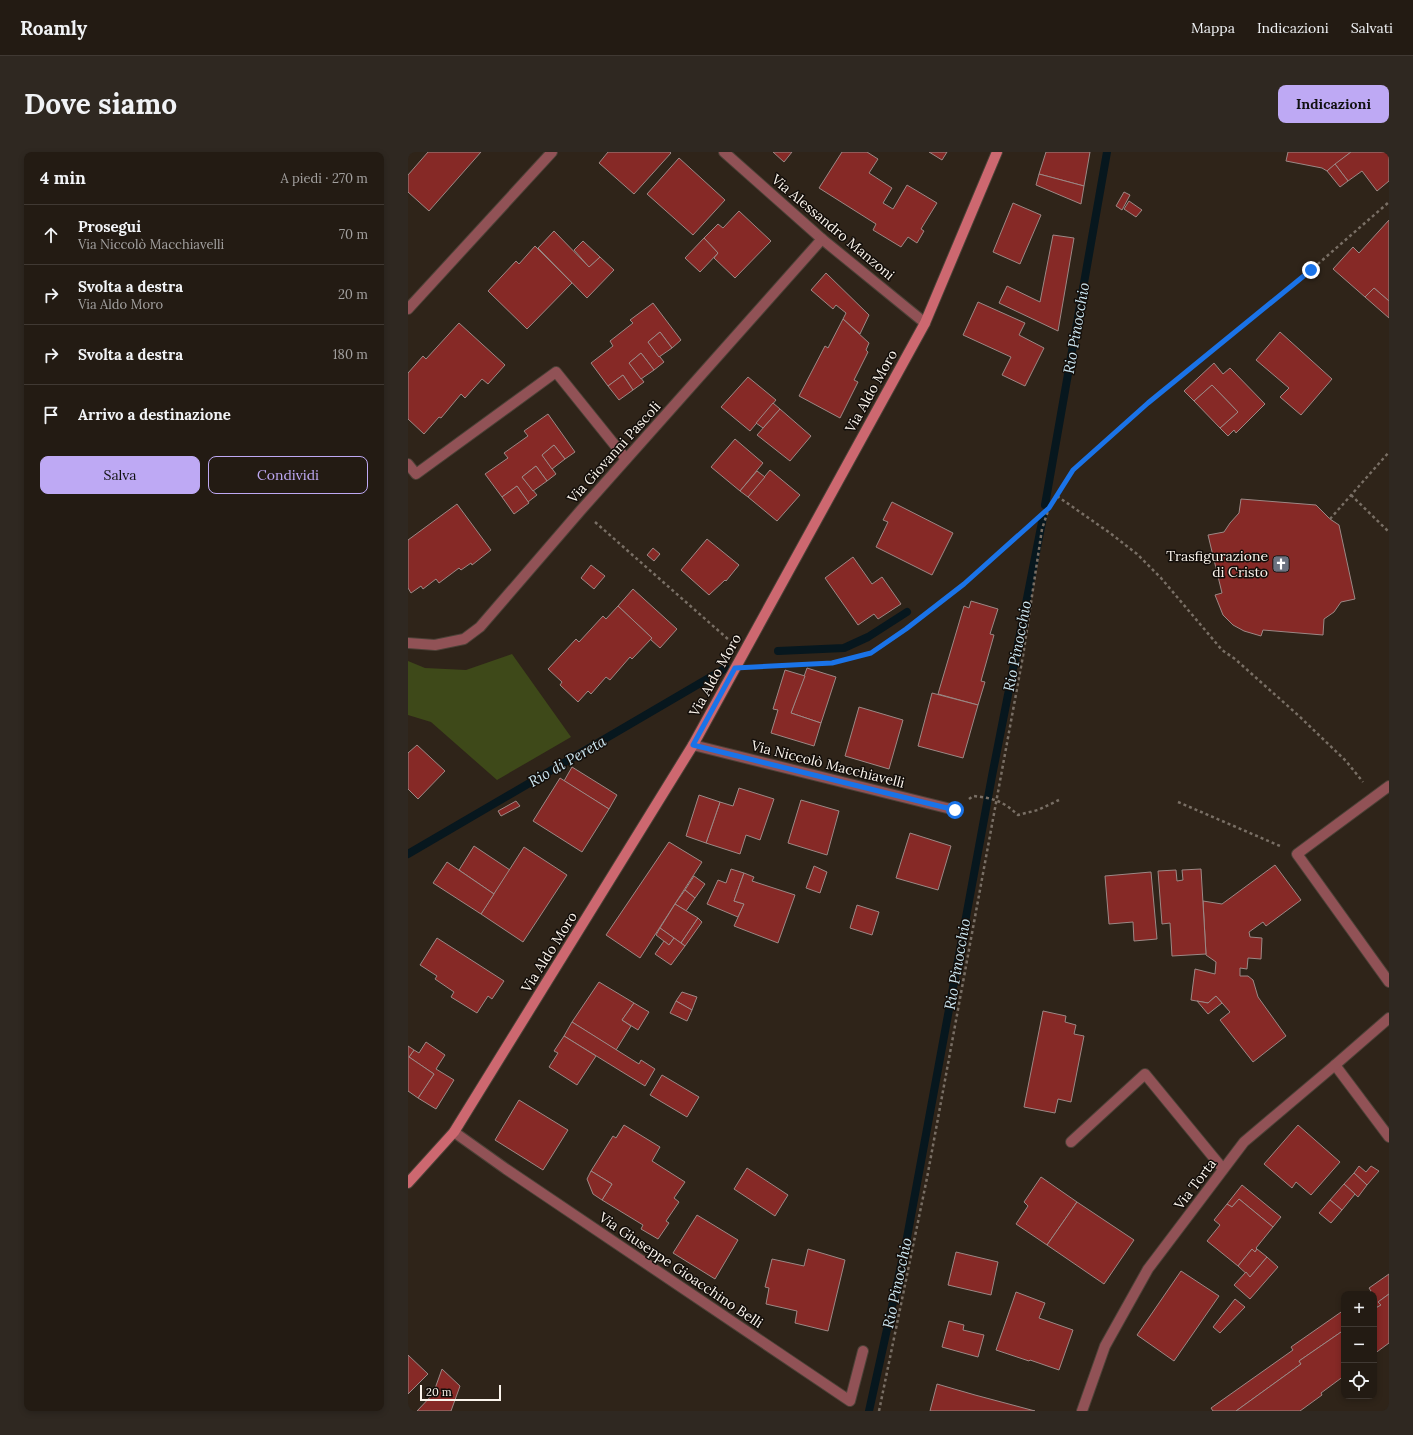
<!DOCTYPE html>
<html lang="it">
<meta charset="utf-8">
<style>
:root{--surface:#231b13;--page:#2f2821;--text:#f1f3f6;--muted:#a3a1a0;--line:#403933;--accent:#bea9f4}
body{margin:0;font-family:Lora,serif;background:var(--page);color:var(--text)}
.controls{position:absolute;right:12px;bottom:12px;display:grid;overflow:hidden;border-radius:8px;box-shadow:0 2px 6px #0003}
.controls button{width:36px;height:36px;display:grid;place-items:center;padding:0;border:0;border-bottom:1px solid var(--line);background:var(--surface);color:var(--text);font:20px sans-serif}
.scale{position:absolute;left:12px;bottom:10px;width:81px;box-sizing:border-box;padding-left:4px;border:2px solid #fbf4ec;border-top:0;font-size:11px;line-height:14px;white-space:nowrap;color:#fbf4ec;-webkit-text-stroke:3px #130e0a;paint-order:stroke}
.stop{position:absolute;width:12px;height:12px;margin:-9px;border:3px solid #1a73e8;border-radius:50%;background:#fff}
.stop.end{background:#1a73e8;border-color:#fff;box-shadow:0 1px 4px #0008}
.list{margin:0;padding:0;list-style:none}
h2{display:flex;justify-content:space-between;align-items:center;height:52px;margin:0;padding:0 16px;font-size:17px}
h2 small{font-size:13px;font-weight:400;color:var(--muted)}
.list li{display:grid;grid-template-columns:26px 1fr auto;gap:12px;align-items:center;box-sizing:border-box;height:60px;padding:0 16px;border-top:1px solid var(--line)}
.list b{display:block;font-size:15px;white-space:nowrap}
.list p{margin:0;font-size:13px;white-space:nowrap;color:var(--muted)}
.list em{font-size:13px;font-style:normal;color:var(--muted)}
.actions{display:flex;gap:8px;padding:12px 16px}
.actions a{flex:1;padding:9px 0;border:1px solid var(--accent);border-radius:8px;text-align:center;font-size:14px;color:var(--accent)}
.actions .main{background:var(--accent);color:#111}
.icon{flex:none;width:22px;height:22px;fill:none;stroke:currentColor;stroke-width:2;stroke-linecap:round;stroke-linejoin:round}
.map{position:relative;flex:none;width:981px;height:1259px;overflow:hidden;border-radius:8px}
header{display:flex;align-items:center;gap:24px;box-sizing:border-box;height:56px;padding:0 20px;background:var(--surface);border-bottom:1px solid var(--line)}
header strong{font-size:19px}
nav{display:flex;gap:22px;margin-inline-start:auto;font-size:14px}
.intro{display:flex;align-items:center;justify-content:space-between;box-sizing:border-box;height:96px;padding:0 24px}
h1{margin:0;font-size:28px}
.button{padding:10px 18px;border-radius:8px;background:var(--accent);color:#111;font-size:14px;font-weight:700}
main{display:flex;gap:24px;padding:0 24px}
aside{flex:1;background:var(--surface);border-radius:8px;box-shadow:0 2px 6px #0003}
.map>svg:first-child{display:block}
.green{fill:#3e4919}
.lines{fill:none;stroke-linecap:round;stroke-linejoin:round}
.stream{stroke:#07171e;stroke-width:8}
.building{fill:#862926;stroke:#9c8885}
.service-casing{stroke:#4c4137;stroke-width:12}
.minor-casing{stroke:#4c4137;stroke-width:12}
.secondary-casing{stroke:#4c4137;stroke-width:12}
.path{stroke:#796f65;stroke-width:2.5;stroke-dasharray:3 3;stroke-linecap:butt}
.service{stroke:#915256;stroke-width:10}
.minor{stroke:#915256;stroke-width:10}
.secondary{stroke:#cd6870;stroke-width:10}
.route{stroke:#1a73e8;stroke-width:5}
.labels{text-anchor:middle;dominant-baseline:central;stroke-width:3;stroke-linejoin:round;paint-order:stroke}
.street-label{font-size:14px;fill:#fbf4ec;stroke:#130e0a}
.poi-label{font-size:14px;fill:#fbf4ec;stroke:#130e0a;text-anchor:end}
.water-label{font-size:15px;font-style:italic;fill:#cbe5f0;stroke:#130e0a}
</style>
<header>
<strong>Roamly</strong>
<nav><a>Mappa</a><a>Indicazioni</a><a>Salvati</a></nav>
</header>
<div class="intro"><h1>Dove siamo</h1><a class="button">Indicazioni</a></div>
<main>
<aside>
<h2>4 min<small>A piedi · 270 m</small></h2>
<ul class="list">
<li><svg class="icon" aria-label="ahead" viewBox="0 0 24 24"><path d="M12 20V5M6 11l6-6 6 6"/></svg><div><b>Prosegui</b><p>Via Niccolò Macchiavelli</p></div><em>70 m</em></li>
<li><svg class="icon" aria-label="right" viewBox="0 0 24 24"><path d="M7 20v-9h11M14 6l5 5-5 5"/></svg><div><b>Svolta a destra</b><p>Via Aldo Moro</p></div><em>20 m</em></li>
<li><svg class="icon" aria-label="right" viewBox="0 0 24 24"><path d="M7 20v-9h11M14 6l5 5-5 5"/></svg><div><b>Svolta a destra</b></div><em>180 m</em></li>
<li><svg class="icon" aria-label="arrive" viewBox="0 0 24 24"><path d="M6 21V4h12l-3 4 3 4H6"/></svg><div><b>Arrivo a destinazione</b></div></li>
</ul>
<div class="actions"><a class="main">Salva</a><a>Condividi</a></div>
</aside>
<div class="map">
<svg width="981" height="1259" viewBox="0 0 981 1259">
<rect width="100%" height="100%" fill="#2f2419"/>
<path class="green" d="M104,502l59,83 -74,43 -66,-58 -23,-7v-54l17,7 41,2z"/>
<g class="lines">
<g class="stream">
<path d="M637,353l62,-353"/>
<path d="M370,499l66,-3 24,-11 39,-25"/>
<path d="M0,702l318,-186"/>
<path d="M461,1259l37,-168 86,-467 51,-259"/>
</g>
</g>
<g class="building">
<path d="M20,0h53l-52,59 -21,-19v-17z"/>
<path d="M200,0h62l1,1 -37,41 -35,-31z"/>
<path d="M365,0h19l-8,10z"/>
<path d="M434,0h25l11,7 -9,14 23,15 -9,15 10,6 14,-24 30,18 -16,26 3,2 -7,12 -9,-6 -7,10 -28,-17 3,-6 -57,-36z"/>
<path d="M521,0h18l-5,8z"/>
<path d="M638,0h44l-6,34 -45,-12z"/>
<path d="M880,0h63l-24,19 -5,-3 -36,-7z"/>
<path d="M943,0h38v29l-12,10 -15,-20 -14,10 -13,-17z"/>
<path d="M271,6l46,42 -32,35 -46,-41z"/>
<path d="M927,12l13,17 -8,6 -13,-16z"/>
<path d="M631,22l45,12 -3,18 -45,-19z"/>
<path d="M716,40l6,3 -8,15 -6,-4z"/>
<path d="M721,49l13,9 -6,7 -12,-8z"/>
<path d="M605,51l28,12 -21,49 -27,-12z"/>
<path d="M331,59l32,30 -36,37 -21,-20 4,-5 -14,-15 14,-14 5,4z"/>
<path d="M981,68v81l-15,-13 -9,9 -32,-28 20,-22 6,6z"/>
<path d="M146,79l35,36 11,-10 14,13 -27,28 -49,-50z"/>
<path d="M645,83l21,3 -16,93 -59,-28 8,-17 33,16z"/>
<path d="M296,86l14,15 -18,19 -15,-14z"/>
<path d="M175,89l17,16 -11,10 -15,-17z"/>
<path d="M127,94l37,37 -45,46 -39,-38 28,-30 3,3z"/>
<path d="M418,121l43,42 -9,19 -17,-15 3,-6 -10,-8 -3,4 -22,-19z"/>
<path d="M966,136l15,13v17l-24,-21z"/>
<path d="M570,150l47,21 -6,12 25,13 -19,38 -23,-11 9,-18 -48,-22z"/>
<path d="M245,151l28,37 -9,8 -12,-16 -12,10 16,20 -10,8 -13,-17 -12,10 15,19 -11,8 -10,-15 -15,11 -17,-23 22,-17 -3,-5 23,-18 -3,-3z"/>
<path d="M435,167l26,24 -3,7 2,2 -14,28 4,2 -18,36 -41,-22 26,-50 3,2z"/>
<path d="M51,171l46,42 -17,19 -6,-5 -17,19 -4,-4 -20,24 -2,-1 -15,17 -16,-15v-46l15,-17 3,3z"/>
<path d="M252,180l12,16 -13,9 -11,-15z"/>
<path d="M872,180l52,47 -31,36 -21,-18 9,-9 -33,-28z"/>
<path d="M233,201l13,17 -13,9 -12,-16z"/>
<path d="M806,211l9,11 7,-6 35,36 -29,29 -2,-3 -6,6 -8,-8 18,-16 -26,-27 -18,16 -10,-10z"/>
<path d="M215,223l10,15 -14,10 -11,-14z"/>
<path d="M340,225l28,23 -26,31 -29,-24z"/>
<path d="M804,233l26,27 -18,16 -26,-27z"/>
<path d="M365,251l7,6 -17,19 -7,-5z"/>
<path d="M372,257l31,27 -21,25 -33,-26z"/>
<path d="M140,262l27,38 -10,7 -11,-14 -12,10 14,19 -9,7 -11,-15 -14,11 15,18 -9,7 -11,-16 -15,11 -17,-23 23,-16 -4,-5 24,-17 -4,-5z"/>
<path d="M327,287l28,24 -23,28 -29,-24z"/>
<path d="M146,293l11,14 -13,10 -10,-14z"/>
<path d="M128,314l11,15 -14,10 -11,-14z"/>
<path d="M362,318l30,25 -23,26 -29,-24z"/>
<path d="M349,319l8,6 -17,20 -8,-6z"/>
<path d="M109,334l12,17 -15,11 -12,-17z"/>
<path d="M833,347l75,6 14,14 9,6 16,74 -14,3 -7,10 -10,7 -1,16 -60,-5 -2,6 -17,-5 -11,-6 -10,-10 -8,-20 7,-2 -14,-58 16,-3 6,-9 9,-10z"/>
<path d="M484,350l61,31 -21,42 -56,-28 12,-25 -5,-2z"/>
<path d="M49,352l34,46 -19,15 -1,-2 -10,7 -2,-2 -20,15 -3,-4 -13,10 -2,-3 -10,7 -3,-5v-48z"/>
<path d="M299,387l32,26 -13,16 -1,-1 -16,15 -28,-25z"/>
<path d="M245,396l7,6 -6,7 -7,-6z"/>
<path d="M445,405l19,27 10,-7 19,27 -23,15 -4,-5 -16,11 -33,-47z"/>
<path d="M183,413l14,11 -11,13 -13,-11z"/>
<path d="M225,437l44,40 -17,19 -10,-9 2,-1 -34,-32z"/>
<path d="M563,449l27,8 -8,25 4,1 -13,46 4,1 -7,23 -40,-11 26,-88 5,2z"/>
<path d="M210,454l34,32 -20,21 -2,-2 -20,23 -4,-3 -15,17 -3,-3 -10,11 -18,-17 2,-3 -14,-13 28,-30 3,3 24,-26 3,3z"/>
<path d="M399,516l29,9 -15,46 -30,-10z"/>
<path d="M377,518l20,6 -14,37 30,10 -7,23 -43,-13 7,-23 -5,-1z"/>
<path d="M524,541l46,12 -15,53 -45,-12z"/>
<path d="M451,555l44,13 -14,49 -44,-13z"/>
<path d="M9,593l28,26 -27,28 -10,-10v-36z"/>
<path d="M164,615l45,28 -8,14 -45,-28z"/>
<path d="M152,626l49,31 -27,43 -49,-31z"/>
<path d="M331,636l35,11 -14,41 -14,-5 -6,19 -34,-11 14,-41 13,4z"/>
<path d="M291,643l21,7 -14,41 -20,-7z"/>
<path d="M393,648l38,11 -12,44 -39,-12z"/>
<path d="M108,649l4,5 -19,10 -3,-5z"/>
<path d="M502,681l41,13 -13,44 -42,-12z"/>
<path d="M261,690l33,20 -62,96 -34,-23z"/>
<path d="M66,694l36,24 -16,24 -35,-24z"/>
<path d="M116,695l43,28 -44,67 -42,-28z"/>
<path d="M39,710l47,32 -13,20 -48,-31z"/>
<path d="M867,713l26,35 -35,26 -3,-4 -14,10 1,5 12,1 -1,21 -13,-1 -1,11 -7,-1v8h8l5,4 5,17 28,39 -33,26 -33,-42 10,-8 -14,-16 -8,7 -17,-3 4,-31 20,5 1,-12 -10,-7 -3,-54 19,3z"/>
<path d="M406,714l13,6 -7,21 -14,-5z"/>
<path d="M323,717l13,4 -10,28 10,3 -6,13 -31,-13 11,-24 8,3z"/>
<path d="M793,717l5,85 -34,2 -2,-33 -8,1 -4,-53 18,-1 1,11 6,-1 -1,-10z"/>
<path d="M743,720l6,67 -23,2 -1,-19 -24,2 -4,-48z"/>
<path d="M336,721l10,4 -2,4 43,14 -17,48 -44,-17 10,-22 -10,-3z"/>
<path d="M286,724l11,8 -10,14 -10,-8z"/>
<path d="M277,738l10,8 -9,13 -11,-7z"/>
<path d="M267,752l23,14 -17,25 -21,-15z"/>
<path d="M449,753l22,7 -7,23 -22,-7z"/>
<path d="M290,766l4,4 -17,24 -4,-3z"/>
<path d="M252,776l14,10 -5,7 -13,-10z"/>
<path d="M29,786l67,43 -12,18 -4,-3 -11,17 -26,-16 3,-5 -19,-13 2,-3 -17,-11z"/>
<path d="M266,786l11,8 -14,19 -16,-11 9,-13 5,4z"/>
<path d="M191,830l35,21 -12,17 9,6 -15,24 -44,-28z"/>
<path d="M274,840l15,5 -5,13 -16,-9z"/>
<path d="M808,844l6,7 -14,11 -11,-13 11,2z"/>
<path d="M268,849l16,9 -5,11 -17,-8z"/>
<path d="M226,851l15,9 -11,18 -16,-10z"/>
<path d="M635,859l23,5 -1,6 11,3 -2,9 10,2 -13,66 -13,-3 -3,14 -31,-6z"/>
<path d="M164,870l67,42 2,-4 14,9 -10,17 -81,-50z"/>
<path d="M156,884l32,20 -19,29 -28,-18 9,-14 -4,-2z"/>
<path d="M18,890l19,13 -9,14 18,11 -18,29 -18,-11 16,-24 -25,-17 5,-7 5,3z"/>
<path d="M0,894l6,4 -5,7 25,17 -16,24 -10,-7z"/>
<path d="M254,923l37,22 -12,20 -37,-22z"/>
<path d="M111,948l49,30 -25,40 -48,-30z"/>
<path d="M216,973l36,22 -8,14 33,21 -11,16 5,4 -13,19 3,2 -11,16 -17,-10 2,-4 -41,-25 10,-16 -21,-13 22,-35 3,2z"/>
<path d="M890,973l42,37 -29,33 -15,-13 -4,6 -28,-24z"/>
<path d="M951,1014l7,6 5,-6 8,5 -12,14 -13,-12z"/>
<path d="M339,1016l41,27 -13,21 -41,-27z"/>
<path d="M183,1019l21,13 -10,16 -9,-6 -6,-15z"/>
<path d="M946,1021l13,12 -9,12 -14,-13z"/>
<path d="M633,1025l36,25 -30,43 -31,-21 12,-18 -4,-4z"/>
<path d="M936,1032l11,10 -13,16 -12,-10z"/>
<path d="M834,1033l39,32 -8,10 -34,-28 -7,8 -5,-3z"/>
<path d="M831,1047l34,28 -17,21 1,1 -2,3 -3,-3 -14,17 -31,-25 13,-16 -6,-5 13,-16 5,3z"/>
<path d="M922,1048l12,10 -11,13 -12,-10z"/>
<path d="M669,1050l57,38 -30,44 -57,-39z"/>
<path d="M289,1063l41,25 -23,39 -42,-26z"/>
<path d="M400,1097l37,11 -17,71 -33,-8 2,-12 -31,-7 3,-16 -4,-1 7,-28 32,7z"/>
<path d="M844,1097l3,3 2,-3 10,8 -17,20 -12,-11z"/>
<path d="M548,1100l42,10 -7,33 -43,-10z"/>
<path d="M859,1105l11,10 -28,32 -16,-14 12,-13 4,5z"/>
<path d="M773,1119l38,25 -45,65 -37,-26z"/>
<path d="M981,1122v20l-11,8 3,3 -7,4v-15h-8l5,-3 -2,-3z"/>
<path d="M608,1140l29,11 -6,15 34,12 -14,40 -29,-10 -1,1 -33,-11z"/>
<path d="M981,1142v49l-15,11v-45l7,-4 -3,-3z"/>
<path d="M827,1147l10,8 -25,26 -7,-6z"/>
<path d="M936,1158v20l-45,31 2,3 -65,47h-23l-2,-3 82,-58 -2,-3z"/>
<path d="M541,1169l15,4 -1,5 21,5 -6,22 -36,-10z"/>
<path d="M936,1178v46l-23,17 1,2 -22,16h-64l65,-47 -2,-3z"/>
<path d="M0,1203l20,19 -20,20z"/>
<path d="M34,1217l18,17 -9,25h-34l16,-17z"/>
<path d="M529,1232l38,11 60,16h-105z"/>
</g>
<g class="lines">
<defs>
<g id="service">
<path d="M0,312l8,10 140,-102 70,87"/>
<path d="M663,990l74,-68 78,95"/>
</g>
<g id="minor">
<path d="M316,0l98,87 103,84"/>
<path d="M0,157l144,-157"/>
<path d="M0,491l27,2 29,-6 16,-12 101,-117 241,-271"/>
<path d="M285,593l262,65"/>
<path d="M981,634l-92,68 92,128"/>
<path d="M927,913l54,72"/>
<path d="M46,980l52,37 344,232 13,-50"/>
<path d="M674,1259l23,-65 43,-77 96,-127 91,-77 54,-47"/>
</g>
<path id="secondary" d="M0,1031l46,-51 239,-387 232,-422 72,-171"/>
</defs>
<use href="#service" class="service-casing"/>
<use href="#minor" class="minor-casing"/>
<use href="#secondary" class="secondary-casing"/>
<g class="path">
<path d="M943,343l38,37"/>
<path d="M649,344l53,37 27,21 24,24 61,72 13,9 64,57 47,45 17,21"/>
<path d="M922,367l59,-67"/>
<path d="M187,370l134,118"/>
<path d="M349,515l75,-4 39,-10 35,-24 58,-45 85,-76"/>
<path d="M561,647l4,-3c20,2 30,5 45,19l20,-5 21,-10"/>
<path d="M770,650l102,44"/>
<path d="M471,1259l48,-233 96,-522 19,-127 7,-21 24,-38 75,-67 163,-133 78,-68"/>
</g>
<use href="#service" class="service"/>
<use href="#minor" class="minor"/>
<use href="#secondary" class="secondary"/>
</g>
<g class="lines">
<path class="route" d="M547,658l-262,-65 42,-77 97,-5 39,-10 35,-24 58,-45 85,-76 24,-38 75,-67 163,-133"/>
</g>
<defs>
<symbol id="church-square" viewBox="-11 -11 22 22"><rect x="-9" y="-9" width="18" height="18" rx="4" fill="#6b7280" stroke="#130e0a"/><path d="M-1.2-6h2.4v3.5h3.3v2.4h-3.3V6h-2.4V-.1h-3.3v-2.4h3.3Z" fill="#fff"/></symbol>
</defs>
<g fill-rule="evenodd">
<use href="#church-square" x="863" y="402" width="20" height="20"/>
</g>
<g class="labels">
<g class="street-label">
<text transform="translate(425 75) rotate(40)">Via Alessandro Manzoni</text>
<text transform="translate(463 239) rotate(-61)">Via Aldo Moro</text>
<text transform="translate(206 300) rotate(-48)">Via Giovanni Pascoli</text>
<text transform="translate(307 523) rotate(-61)">Via Aldo Moro</text>
<text transform="translate(420 612) rotate(14)">Via Niccolò Macchiavelli</text>
<text transform="translate(141 800) rotate(-58)">Via Aldo Moro</text>
<text transform="translate(787 1032) rotate(-53)">Via Torta</text>
<text transform="translate(273 1118) rotate(34)">Via Giuseppe Gioacchino Belli</text>
</g>
<g class="poi-label">
<text x="860" y="404">Trasfigurazione<tspan x="860" dy="16">di Cristo</tspan></text>
</g>
<g class="water-label">
<text transform="translate(668 176) rotate(-80)">Rio Pinocchio</text>
<text transform="translate(609 494) rotate(-79)">Rio Pinocchio</text>
<text transform="translate(159 609) rotate(-30)">Rio di Pereta</text>
<text transform="translate(549 812) rotate(-80)">Rio Pinocchio</text>
<text transform="translate(489 1131) rotate(-78)">Rio Pinocchio</text>
</g>
</g>
</svg>
<div class="controls">
<button>+</button>
<button>−</button>
<button><svg class="icon" aria-label="locate" viewBox="0 0 24 24"><circle cx="12" cy="12" r="6"/><path d="M12 2v4M12 18v4M2 12h4M18 12h4"/></svg></button>
</div>
<div class="scale">20 m</div>
<div class="stop" style="left:547px;top:658px"></div>
<div class="stop end" style="left:903px;top:118px"></div>
</div>
</main>
